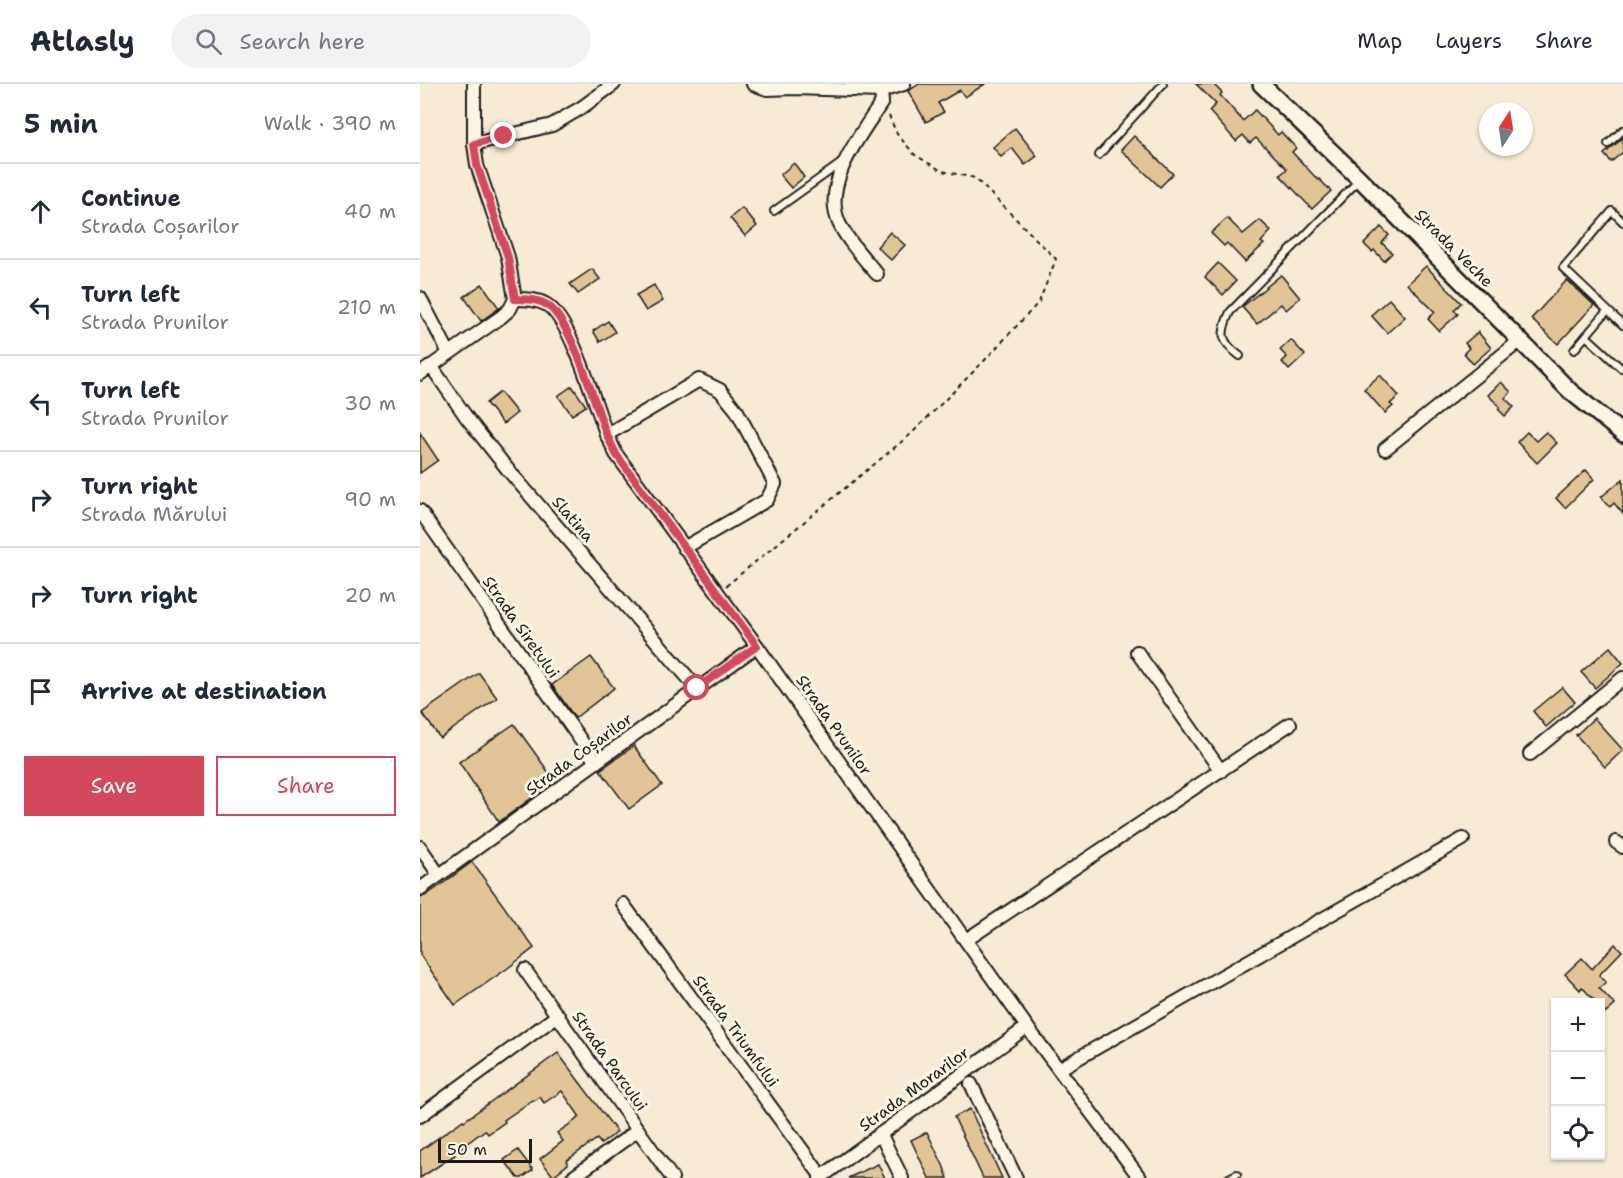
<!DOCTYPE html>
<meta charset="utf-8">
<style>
:root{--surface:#fff;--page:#f2f2f3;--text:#1f2937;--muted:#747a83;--line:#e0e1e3;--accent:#d1495b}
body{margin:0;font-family:"Shantell Sans",sans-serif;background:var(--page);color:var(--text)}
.controls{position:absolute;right:18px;bottom:18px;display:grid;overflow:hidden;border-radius:0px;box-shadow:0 2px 4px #0004}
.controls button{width:54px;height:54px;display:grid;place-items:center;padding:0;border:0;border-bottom:2px solid var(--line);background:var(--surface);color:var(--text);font:30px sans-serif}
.compass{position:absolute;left:1059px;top:18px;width:54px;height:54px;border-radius:50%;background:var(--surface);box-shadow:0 2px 4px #0004;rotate:12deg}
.scale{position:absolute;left:18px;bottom:15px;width:94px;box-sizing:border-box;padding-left:6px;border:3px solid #1c1c1c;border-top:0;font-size:16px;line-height:21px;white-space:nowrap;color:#1c1c1c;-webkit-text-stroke:4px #fcf5e5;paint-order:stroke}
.stop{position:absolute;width:18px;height:18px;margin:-14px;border:4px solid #d1495b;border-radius:50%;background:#fff}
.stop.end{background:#d1495b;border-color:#fff;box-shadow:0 2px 6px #0008}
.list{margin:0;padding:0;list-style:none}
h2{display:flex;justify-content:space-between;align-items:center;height:78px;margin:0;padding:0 24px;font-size:26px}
h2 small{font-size:20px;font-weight:400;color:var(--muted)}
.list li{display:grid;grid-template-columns:39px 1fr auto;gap:18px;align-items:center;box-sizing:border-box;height:96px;padding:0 24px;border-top:2px solid var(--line)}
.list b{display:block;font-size:22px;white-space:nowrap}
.list p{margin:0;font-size:20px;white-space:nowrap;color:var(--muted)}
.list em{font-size:20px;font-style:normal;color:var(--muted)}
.actions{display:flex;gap:12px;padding:18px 24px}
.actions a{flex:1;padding:14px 0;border:2px solid var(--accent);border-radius:0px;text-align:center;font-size:21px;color:var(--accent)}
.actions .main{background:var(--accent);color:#fff}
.icon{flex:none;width:33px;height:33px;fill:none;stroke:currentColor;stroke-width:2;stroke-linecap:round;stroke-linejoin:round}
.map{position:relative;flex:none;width:1203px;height:1094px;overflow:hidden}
header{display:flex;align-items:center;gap:36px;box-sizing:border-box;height:84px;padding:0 30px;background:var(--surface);border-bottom:2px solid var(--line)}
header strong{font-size:28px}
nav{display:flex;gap:33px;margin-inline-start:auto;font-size:21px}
.search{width:420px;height:54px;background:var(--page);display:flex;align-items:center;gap:15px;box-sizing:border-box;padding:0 21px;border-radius:33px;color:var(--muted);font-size:22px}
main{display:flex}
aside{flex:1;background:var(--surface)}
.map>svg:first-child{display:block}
.building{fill:#e2c596;stroke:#1c1c1c;stroke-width:1.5}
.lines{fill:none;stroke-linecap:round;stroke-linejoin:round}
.service-casing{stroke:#1c1c1c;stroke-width:10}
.minor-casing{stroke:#1c1c1c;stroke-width:16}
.tertiary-casing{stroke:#1c1c1c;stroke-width:20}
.path{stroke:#1c1c1c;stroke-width:2;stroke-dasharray:4.5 4.5;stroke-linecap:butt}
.service{stroke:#fcf5e5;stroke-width:6}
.minor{stroke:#fcf5e5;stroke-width:12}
.tertiary{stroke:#fcf5e5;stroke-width:15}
.route{stroke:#d1495b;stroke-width:8}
.labels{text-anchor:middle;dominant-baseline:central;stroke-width:6;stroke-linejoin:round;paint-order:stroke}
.street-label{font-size:16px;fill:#1c1c1c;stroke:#fcf5e5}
</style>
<header>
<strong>Atlasly</strong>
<div class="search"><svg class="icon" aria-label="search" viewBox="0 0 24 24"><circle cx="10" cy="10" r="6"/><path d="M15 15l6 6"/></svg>Search here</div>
<nav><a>Map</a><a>Layers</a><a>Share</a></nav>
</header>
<main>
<aside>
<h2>5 min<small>Walk · 390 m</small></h2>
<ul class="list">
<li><svg class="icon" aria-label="ahead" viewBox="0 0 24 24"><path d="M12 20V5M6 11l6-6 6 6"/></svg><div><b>Continue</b><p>Strada Coșarilor</p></div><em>40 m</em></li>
<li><svg class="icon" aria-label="left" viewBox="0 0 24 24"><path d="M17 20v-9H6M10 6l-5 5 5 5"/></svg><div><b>Turn left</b><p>Strada Prunilor</p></div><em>210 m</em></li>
<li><svg class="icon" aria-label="left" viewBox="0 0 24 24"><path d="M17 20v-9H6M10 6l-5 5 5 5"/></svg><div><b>Turn left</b><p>Strada Prunilor</p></div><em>30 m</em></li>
<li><svg class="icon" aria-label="right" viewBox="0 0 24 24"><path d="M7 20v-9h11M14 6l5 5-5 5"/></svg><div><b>Turn right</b><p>Strada Mărului</p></div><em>90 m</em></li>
<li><svg class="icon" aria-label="right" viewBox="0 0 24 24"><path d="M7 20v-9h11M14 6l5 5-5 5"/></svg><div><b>Turn right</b></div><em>20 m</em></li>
<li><svg class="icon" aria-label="arrive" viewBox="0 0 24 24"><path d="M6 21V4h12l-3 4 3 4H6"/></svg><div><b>Arrive at destination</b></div></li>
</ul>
<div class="actions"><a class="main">Save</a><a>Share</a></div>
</aside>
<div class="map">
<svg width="1203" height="1094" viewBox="0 0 1203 1094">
<rect width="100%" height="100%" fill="#f7ebd5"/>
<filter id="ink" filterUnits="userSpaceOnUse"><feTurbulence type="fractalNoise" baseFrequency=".0167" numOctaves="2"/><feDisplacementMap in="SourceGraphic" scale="12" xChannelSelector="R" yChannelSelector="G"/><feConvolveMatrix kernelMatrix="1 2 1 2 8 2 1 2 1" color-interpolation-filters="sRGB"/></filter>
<g filter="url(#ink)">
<g class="building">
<path d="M499,0h66l-20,13 -5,-7 -22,13 6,9 -18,10 -18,-31z"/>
<path d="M776,0h17l9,9 -2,2 23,26 12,-11 23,25 3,-3 15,16 -4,4 26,28 1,-1 12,12 -19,18 -32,-34 7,-6 -31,-31 -6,5 -7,-8 -7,6 -27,-30 7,-7z"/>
<path d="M595,44l22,28 -12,9 -13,-17 -11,9 -8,-10z"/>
<path d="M714,52l39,38 -13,13 -39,-37z"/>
<path d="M1203,54v14l-12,10 -7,-8z"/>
<path d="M374,79l10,14 -13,11 -11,-13z"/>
<path d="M322,124l15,18 -12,10 -15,-18z"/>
<path d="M807,134l16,16 17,-14 11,11 -10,11 3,2 -19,18 -18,-19 -3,3 -13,-13z"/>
<path d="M961,143l8,8 -7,8 10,10 -8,8 -10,-11 -2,2 -8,-8z"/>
<path d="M470,148l15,13 -14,15 -14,-13z"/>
<path d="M798,179l18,18 -13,14 -18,-18z"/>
<path d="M1006,182l35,37 -7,7 4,4 -19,17 -11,-12 7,-7 -28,-28z"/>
<path d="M172,185l8,10 -22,15 -8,-10z"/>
<path d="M861,191l19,23 -14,12 -5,-6 -24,20 -15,-17z"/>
<path d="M1147,196l27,25 -36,39 -27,-25z"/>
<path d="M62,200l17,24 -18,13 -17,-24z"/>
<path d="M234,201l9,16 -17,10 -10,-16z"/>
<path d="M969,215l16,18 -18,16 -16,-18z"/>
<path d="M188,237l7,11 -15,10 -7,-11z"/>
<path d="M1058,248l13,16 -18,16 -9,-11 5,-5 -4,-5z"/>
<path d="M871,256l14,15 -16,15 -7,-8 5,-5 -7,-7z"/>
<path d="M960,291l19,21 -9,8 3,2 -8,7 -21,-24z"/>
<path d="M1081,298l10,10 -6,6 9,9 -9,9 -7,-7 2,-2 -12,-12z"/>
<path d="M152,302l14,20 -14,9 -14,-19z"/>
<path d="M80,308l17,21 -14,11 -17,-21z"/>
<path d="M1107,348l9,9 10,-9 11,11 -20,20 -20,-21z"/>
<path d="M0,349l18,27 -18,13z"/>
<path d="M1166,386l8,9 -29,29 -9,-10z"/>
<path d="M1203,395v35l-9,-11 -4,4 -9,-10z"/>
<path d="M1190,563l13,16 -28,25 -14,-16z"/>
<path d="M171,573l23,31 -39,30 -23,-33z"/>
<path d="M59,589l18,25 -57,40 -18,-25z"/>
<path d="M1142,603l13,15 -29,25 -13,-16z"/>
<path d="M1174,634l29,32 -18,17 -29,-32z"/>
<path d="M94,640l41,57 -56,41 -40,-60z"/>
<path d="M214,662l28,39 -33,24 -29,-39z"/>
<path d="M52,778l62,86 -26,20 -53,37 -35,-50v-58l5,-1 16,-11z"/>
<path d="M1195,860l7,7 -23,24 7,7 -7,6 16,17 -9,8 -6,-6v-5h-4l-14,-15 -2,3 -15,-16 17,-16 10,11z"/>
<path d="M138,969l59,79 -16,12 -4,-5 -31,22 2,3 -15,12 -13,-17 23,-18 -6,-8 23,-16 -18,-26 -18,12 -4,-6 -6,4 -1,-1 -29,20 1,2 -17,12 -3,-4 -31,23 1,2 -35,23v-27l43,-31 1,1z"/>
<path d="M550,1025l32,69h-19l-29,-61z"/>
<path d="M507,1048l16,33 5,13h-19l-18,-38z"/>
<path d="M98,1066l15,20 -11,8h-4l-14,-18z"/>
<path d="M458,1080l7,14h-37z"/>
</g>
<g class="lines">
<defs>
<g id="service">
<path d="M1188,60l15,-14"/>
<path d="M679,71l64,-71"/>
<path d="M354,127l70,-50"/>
<path d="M1203,138l-11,-11 -49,57 60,57"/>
<path d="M1166,252l35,32"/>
<path d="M1154,266l33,-39"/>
<path d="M820,272c-20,-15 -20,-22 -10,-44l130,-133"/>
<path d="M809,1094l8,-4"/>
</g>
<g id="minor">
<path d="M333,0l14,5 28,-1 86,3 23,-7"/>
<path d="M54,60l78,-19 29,-17 33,-24"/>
<path d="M457,190c-13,-16 -29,-32 -38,-51 -18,-40 23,-90 43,-121l-1,-11"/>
<path d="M0,214l29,55"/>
<path d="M95,215c10,0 22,0 32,6 24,15 48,99 59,128 3,7 7,14 10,21l141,192 270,381 113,151"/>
<path d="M11,282l36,52 42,53 188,217"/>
<path d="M0,290l81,-57 9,-8 5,-10 -7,-42 -31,-92 -3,-21v-60"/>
<path d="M186,351l93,-55 21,10 17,21 38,73 -8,16 -83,48"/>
<path d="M965,365l126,-101 9,-8"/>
<path d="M0,427l176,251"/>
<path d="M717,568l84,119"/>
<path d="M1110,670l93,-76"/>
<path d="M1196,758l7,5"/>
<path d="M0,763l19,28"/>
<path d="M0,805l337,-243"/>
<path d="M203,820l199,273"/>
<path d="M546,856l324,-216"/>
<path d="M105,886l147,208"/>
<path d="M639,985l404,-230"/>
<path d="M551,1000l45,94"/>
<path d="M0,1032l138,-101"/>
<path d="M460,1049l22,45"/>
<path d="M152,1094l66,-48"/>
<path d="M400,1094l207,-151"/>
</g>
<path id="tertiary" d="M841,0l99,95 210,212 53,43"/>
</defs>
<use href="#service" class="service-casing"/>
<use href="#minor" class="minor-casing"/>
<use href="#tertiary" class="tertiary-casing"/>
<path class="path" d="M306,502l185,-152 74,-74 54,-58 17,-43 -81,-81 -33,-7 -27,-16 -18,-21 -8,-18"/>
<use href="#service" class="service"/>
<use href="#minor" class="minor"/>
<use href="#tertiary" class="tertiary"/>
</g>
</g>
<g class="lines" filter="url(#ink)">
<path class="route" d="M84,52l-30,8 3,21 31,92 7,42c11,0 23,0 32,6 24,15 48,99 59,128 3,7 7,14 10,21l141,192 -60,42"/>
</g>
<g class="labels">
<g class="street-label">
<text transform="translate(1034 164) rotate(45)">Strada Veche</text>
<text transform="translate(153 435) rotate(49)">Slatina</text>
<text transform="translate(101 543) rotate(55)">Strada Siretului</text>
<text transform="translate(414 641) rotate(55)">Strada Prunilor</text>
<text transform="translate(159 670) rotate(-36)">Strada Coșarilor</text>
<text transform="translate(316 947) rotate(54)">Strada Triumfului</text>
<text transform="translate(190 977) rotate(55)">Strada Parcului</text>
<text transform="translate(494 1005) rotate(-36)">Strada Morarilor</text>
</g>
</g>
</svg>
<div class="controls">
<button>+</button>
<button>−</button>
<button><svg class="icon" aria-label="locate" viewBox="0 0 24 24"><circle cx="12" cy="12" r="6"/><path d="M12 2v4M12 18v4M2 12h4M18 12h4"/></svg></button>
</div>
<svg class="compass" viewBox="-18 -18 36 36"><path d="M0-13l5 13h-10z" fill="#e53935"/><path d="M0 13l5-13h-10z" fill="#747a83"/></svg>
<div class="scale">50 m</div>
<div class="stop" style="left:277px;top:604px"></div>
<div class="stop end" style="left:84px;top:52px"></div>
</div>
</main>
